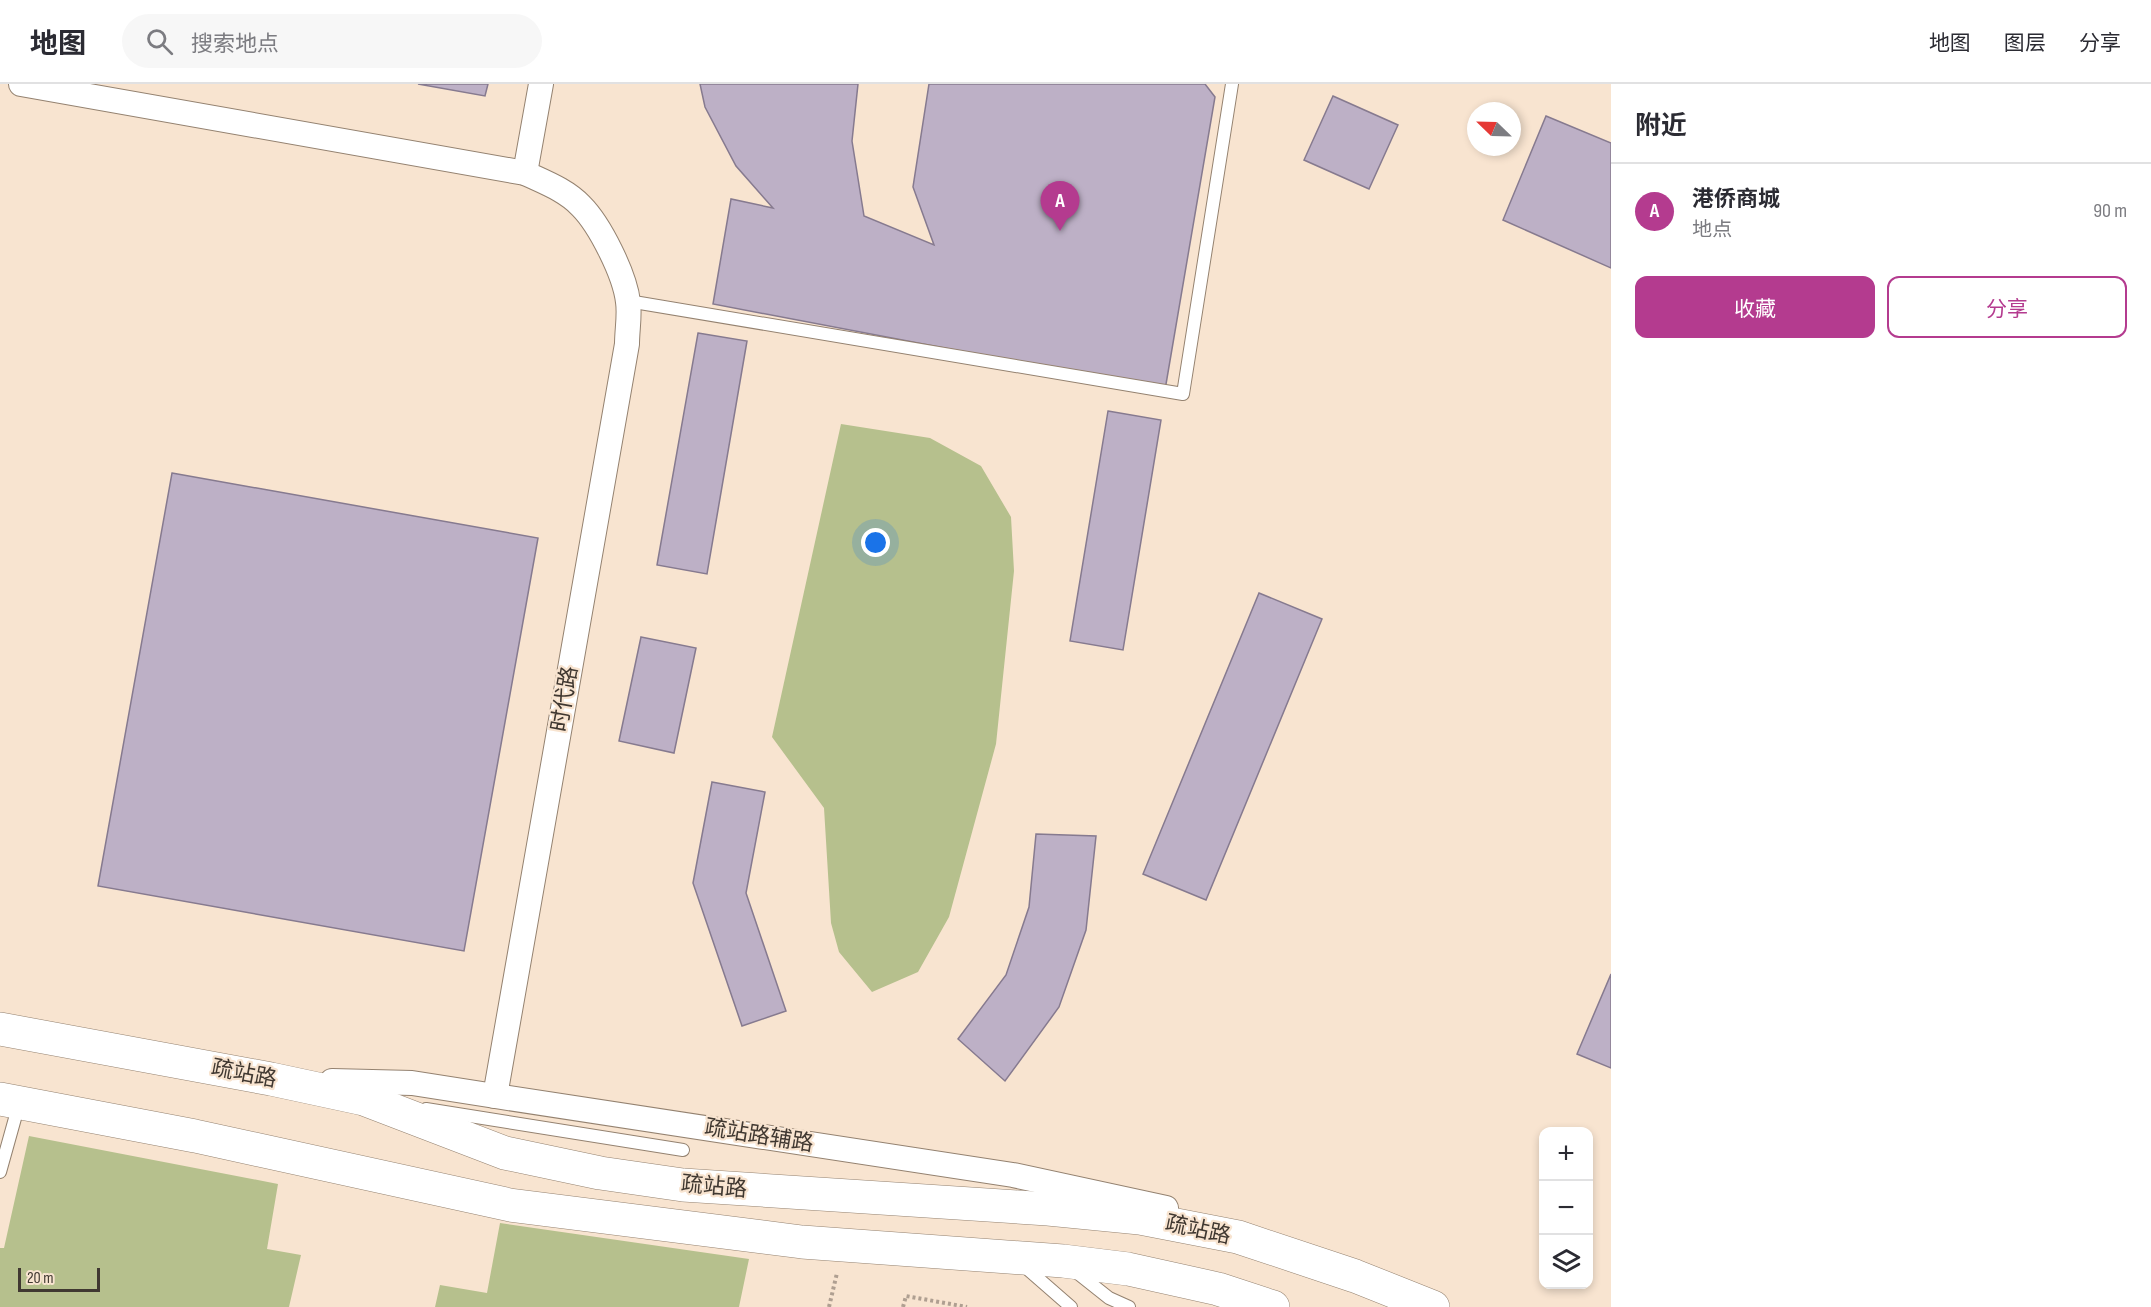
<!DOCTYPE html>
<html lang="zh">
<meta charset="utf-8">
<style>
:root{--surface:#fff;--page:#f7f7f7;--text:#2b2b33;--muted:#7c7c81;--line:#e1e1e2;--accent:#b43b8f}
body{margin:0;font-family:"Sofia Sans Condensed","Noto Sans SC",sans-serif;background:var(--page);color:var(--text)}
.controls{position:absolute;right:18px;bottom:18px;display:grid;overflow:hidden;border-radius:12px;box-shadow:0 3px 9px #0003}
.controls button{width:54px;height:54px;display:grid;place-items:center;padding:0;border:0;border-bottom:2px solid var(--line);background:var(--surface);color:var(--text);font:30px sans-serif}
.compass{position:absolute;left:1467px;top:18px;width:54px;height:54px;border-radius:50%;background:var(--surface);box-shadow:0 3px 9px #0003;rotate:293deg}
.scale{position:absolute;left:18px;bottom:15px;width:82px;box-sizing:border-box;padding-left:6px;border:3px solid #403831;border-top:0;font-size:16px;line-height:21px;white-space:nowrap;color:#403831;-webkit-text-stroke:4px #f8e4d0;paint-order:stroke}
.you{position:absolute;left:876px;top:459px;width:21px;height:21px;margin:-15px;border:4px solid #fff;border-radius:50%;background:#1a73e8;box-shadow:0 0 0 9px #1a73e833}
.badge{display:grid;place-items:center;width:39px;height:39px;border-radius:50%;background:var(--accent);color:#fff;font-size:20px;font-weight:700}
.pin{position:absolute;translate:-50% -50px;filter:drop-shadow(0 2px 3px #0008)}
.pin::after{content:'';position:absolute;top:32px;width:21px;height:18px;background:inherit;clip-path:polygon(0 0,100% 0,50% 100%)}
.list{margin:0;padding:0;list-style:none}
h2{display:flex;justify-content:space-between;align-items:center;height:78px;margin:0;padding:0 24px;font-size:26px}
h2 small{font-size:20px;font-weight:400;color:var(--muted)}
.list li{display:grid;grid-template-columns:39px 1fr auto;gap:18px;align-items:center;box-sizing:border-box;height:96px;padding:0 24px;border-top:2px solid var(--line)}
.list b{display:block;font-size:22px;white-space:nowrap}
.list p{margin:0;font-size:20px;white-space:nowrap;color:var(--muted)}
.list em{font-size:20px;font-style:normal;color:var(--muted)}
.actions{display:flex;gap:12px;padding:18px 24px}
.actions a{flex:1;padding:14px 0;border:2px solid var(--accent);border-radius:12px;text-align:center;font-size:21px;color:var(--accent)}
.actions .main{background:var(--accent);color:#fff}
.icon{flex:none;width:33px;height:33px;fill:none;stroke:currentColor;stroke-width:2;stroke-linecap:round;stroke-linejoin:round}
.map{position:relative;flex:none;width:1611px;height:1223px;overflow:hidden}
header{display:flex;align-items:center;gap:36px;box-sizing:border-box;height:84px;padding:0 30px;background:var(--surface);border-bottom:2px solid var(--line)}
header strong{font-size:28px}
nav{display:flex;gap:33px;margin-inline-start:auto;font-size:21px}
.search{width:420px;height:54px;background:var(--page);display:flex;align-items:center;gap:15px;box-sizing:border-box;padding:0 21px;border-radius:33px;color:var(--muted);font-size:22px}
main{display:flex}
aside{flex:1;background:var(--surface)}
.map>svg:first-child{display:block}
.green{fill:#b6c08d}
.building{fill:#bdb0c6;stroke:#867a8f;stroke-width:1.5}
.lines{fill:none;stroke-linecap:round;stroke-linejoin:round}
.lane-casing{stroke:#948270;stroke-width:14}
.street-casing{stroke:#948270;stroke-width:26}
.secondary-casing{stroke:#948270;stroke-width:34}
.path{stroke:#af9f91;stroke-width:4;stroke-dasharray:3 3;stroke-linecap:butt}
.lane{stroke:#fff;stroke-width:12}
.street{stroke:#fff;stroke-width:24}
.secondary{stroke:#fff;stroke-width:33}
.labels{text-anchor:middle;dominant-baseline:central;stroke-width:4.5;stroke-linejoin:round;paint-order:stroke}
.street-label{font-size:22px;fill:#403831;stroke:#f8e4d0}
</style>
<header>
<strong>地图</strong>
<div class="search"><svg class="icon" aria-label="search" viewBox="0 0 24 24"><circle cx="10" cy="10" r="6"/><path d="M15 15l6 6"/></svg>搜索地点</div>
<nav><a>地图</a><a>图层</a><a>分享</a></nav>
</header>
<main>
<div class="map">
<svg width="1611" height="1223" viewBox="0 0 1611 1223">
<rect width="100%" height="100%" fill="#f8e4d0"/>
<g class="green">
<path d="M841,340l89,14 51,28 30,51 3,54 -18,173 -47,173 -31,55 -46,20 -33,-40 -8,-29 -7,-115 -52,-71z"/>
<path d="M29,1052l249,48 -11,65 34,6 -12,52h-289v-59h4z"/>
<path d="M500,1139l249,36 -10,48h-304l5,-22 47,8z"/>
</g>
<g class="building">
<path d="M418,0h70l-3,12z"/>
<path d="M700,0h158l-6,57 12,75 70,29 -21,-58 16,-103h276l10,13 -50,293 -452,-86 18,-105 42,9 -37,-42 -31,-59z"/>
<path d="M1333,12l65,29 -29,64 -65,-29z"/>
<path d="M1546,32l65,27v125l-108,-48z"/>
<path d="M698,249l49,8 -40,233 -50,-9z"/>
<path d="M1108,327l53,9 -38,230 -53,-9z"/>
<path d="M172,389l366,65 -74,413 -366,-65z"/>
<path d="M1259,509l63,26 -116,281 -63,-26z"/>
<path d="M641,553l55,11 -22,105 -55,-12z"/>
<path d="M712,698l53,10 -19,101 40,118 -44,15 -49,-143z"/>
<path d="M1036,750l60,2 -10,94 -27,77 -54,74 -47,-42 48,-64 23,-68z"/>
<path d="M1611,890v94l-34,-14z"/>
</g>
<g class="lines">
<defs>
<g id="lane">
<path d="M628,217l555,93 49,-310"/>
<path d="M426,1025l257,41"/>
<path d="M0,1088l19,-68"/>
<path d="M1024,1182l47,41"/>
<path d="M1075,1187l34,27 20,9"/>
</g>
<g id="street">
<path d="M21,0l504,89c19,9 41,17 56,33 19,19 44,69 47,96 2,13 -1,28 -1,42l-132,752"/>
<path d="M525,89l16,-89"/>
<path d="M332,997l80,2 83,13 518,79 153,33"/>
</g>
<g id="secondary">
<path d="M0,945l271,50 93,20 141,54 95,20 83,12 365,24 92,9 98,19 117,39 78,31"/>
<path d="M0,1015l195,37 315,69 292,37 261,19 65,8 90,20 55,18"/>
</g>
</defs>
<use href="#lane" class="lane-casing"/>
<use href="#street" class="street-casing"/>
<use href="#secondary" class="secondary-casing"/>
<g class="path">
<path d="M829,1223l8,-34"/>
<path d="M903,1223l3,-11 61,11"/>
</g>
<use href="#lane" class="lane"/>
<use href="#street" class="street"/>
<use href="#secondary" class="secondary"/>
</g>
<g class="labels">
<g class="street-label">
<text transform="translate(565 615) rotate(-80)">时代路</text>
<text transform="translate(244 990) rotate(11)">疏站路</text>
<text transform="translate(759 1052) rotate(9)">疏站路辅路</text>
<text transform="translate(714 1103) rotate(5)">疏站路</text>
<text transform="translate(1198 1146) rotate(12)">疏站路</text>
</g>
</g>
</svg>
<div class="controls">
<button>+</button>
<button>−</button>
<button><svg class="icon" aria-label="layers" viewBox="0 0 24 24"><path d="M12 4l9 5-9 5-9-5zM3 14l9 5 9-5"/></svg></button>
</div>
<svg class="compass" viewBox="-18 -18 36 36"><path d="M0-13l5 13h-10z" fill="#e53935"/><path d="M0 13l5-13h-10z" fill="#7c7c81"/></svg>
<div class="scale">20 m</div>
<div class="you"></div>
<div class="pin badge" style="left:1060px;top:147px">A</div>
</div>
<aside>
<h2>附近<small></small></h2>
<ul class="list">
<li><span class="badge">A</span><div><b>港侨商城</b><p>地点</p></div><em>90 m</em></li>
</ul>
<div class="actions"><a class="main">收藏</a><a>分享</a></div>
</aside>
</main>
